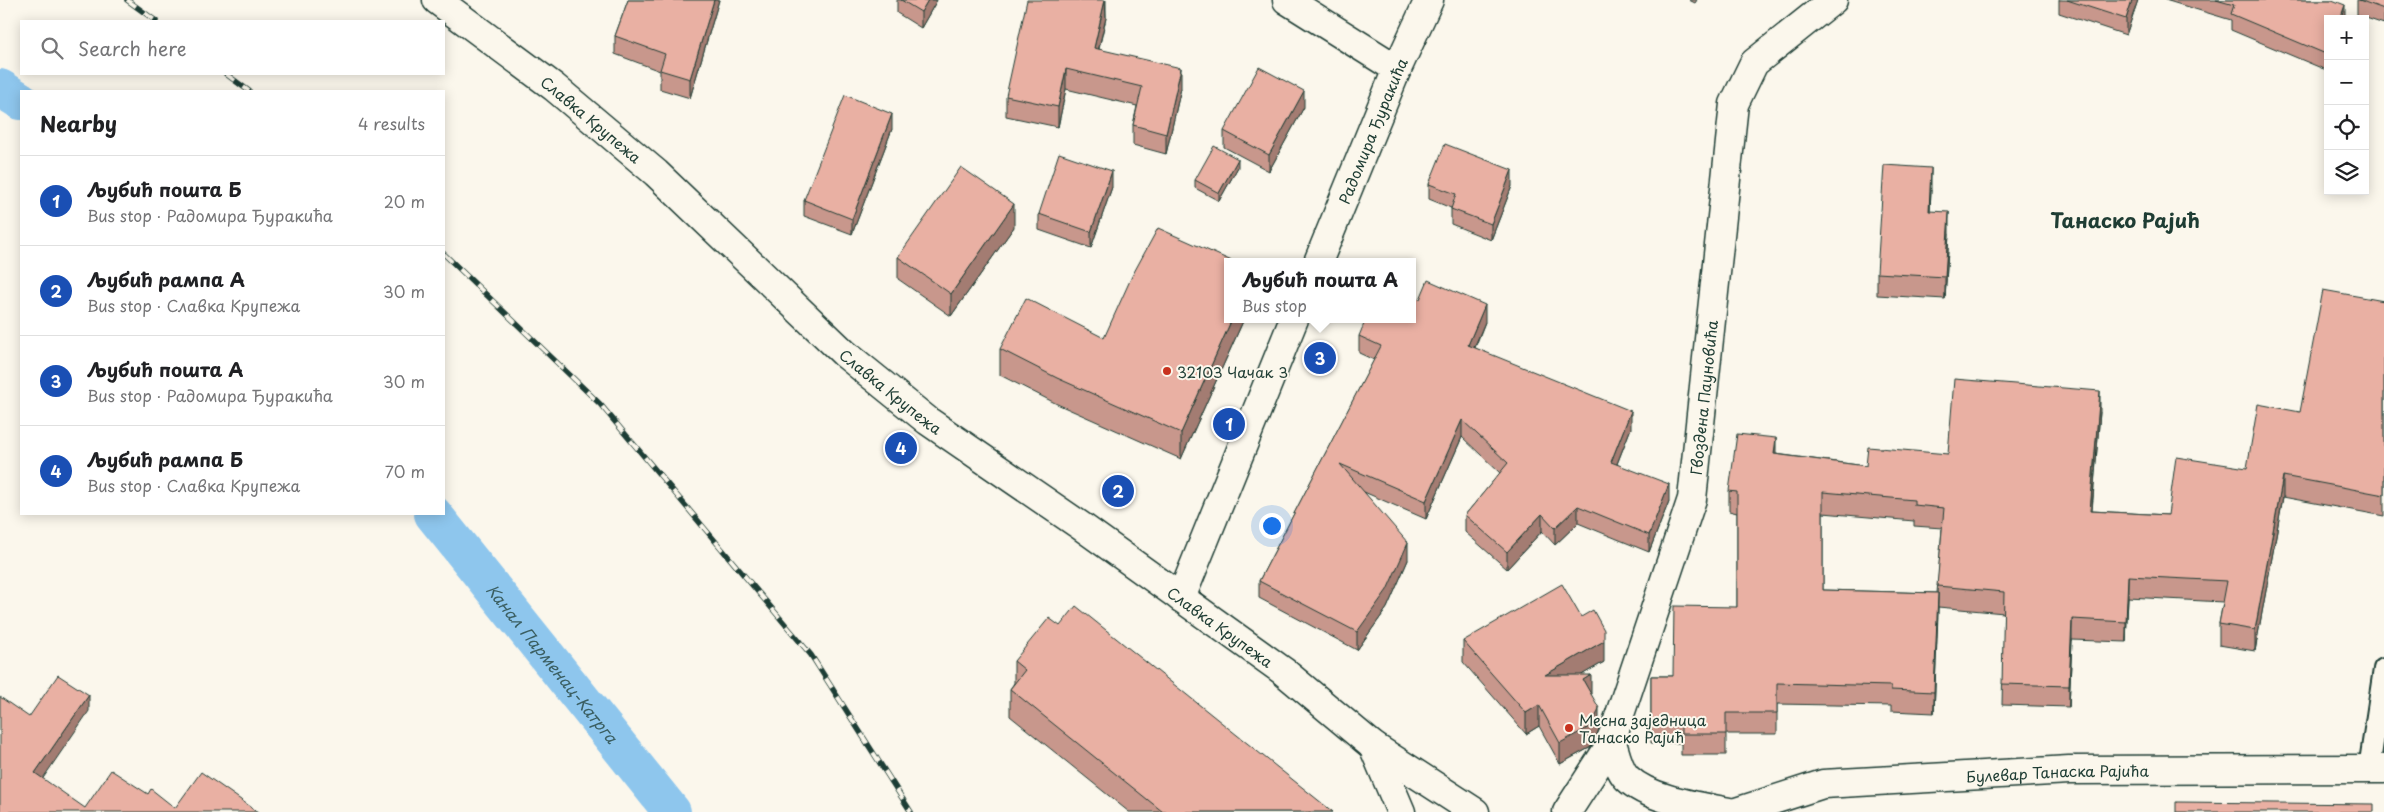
<!DOCTYPE html>
<meta charset="utf-8">
<style>
:root{--surface:#fff;--page:#f2f2f2;--text:#202124;--muted:#757577;--line:#e0e0e0;--accent:#d93025}
body{margin:0;font-family:"Playpen Sans",sans-serif;background:var(--page);color:var(--text)}
.controls{position:absolute;right:15px;top:15px;display:grid;overflow:hidden;border-radius:0px;box-shadow:0 2px 12px #0003}
.controls button{width:45px;height:45px;display:grid;place-items:center;padding:0;border:0;border-bottom:1px solid var(--line);background:var(--surface);color:var(--text);font:25px sans-serif}
.you{position:absolute;left:1271px;top:525px;width:18px;height:18px;margin:-12px;border:4px solid #fff;border-radius:50%;background:#1a73e8;box-shadow:0 0 0 8px #1a73e833}
.badge{display:grid;place-items:center;width:32px;height:32px;border-radius:50%;background:var(--accent);color:#fff;font-size:16px;font-weight:700}
.pin{position:absolute;translate:-50% -50%;border:2px solid #fff;box-shadow:0 1px 5px #0006}
.popup{position:absolute;left:1224px;top:258px;width:192px;height:65px;box-sizing:border-box;display:grid;place-content:center;border-radius:0px;background:var(--surface);filter:drop-shadow(0 1px 4px #0005);font-size:16px;white-space:nowrap;color:var(--muted)}
.popup b{font-size:19px;color:var(--text)}
.popup::after{content:'';position:absolute;left:50%;top:100%;margin-left:-10px;border:10px solid transparent;border-top-color:var(--surface)}
.list{margin:0;padding:0;list-style:none}
h2{display:flex;justify-content:space-between;align-items:center;height:65px;margin:0;padding:0 20px;font-size:21px}
h2 small{font-size:16px;font-weight:400;color:var(--muted)}
.list li{display:grid;grid-template-columns:32px 1fr auto;gap:15px;align-items:center;box-sizing:border-box;height:90px;padding:0 20px;border-top:1px solid var(--line)}
.list b{display:block;font-size:19px;white-space:nowrap}
.list p{margin:0;font-size:16px;white-space:nowrap;color:var(--muted)}
.list em{font-size:16px;font-style:normal;color:var(--muted)}
.icon{flex:none;width:28px;height:28px;fill:none;stroke:currentColor;stroke-width:2;stroke-linecap:round;stroke-linejoin:round}
.map{position:relative;flex:none;width:2384px;height:812px;overflow:hidden}
.search{position:absolute;background:var(--surface);box-shadow:0 2px 12px #0003;left:20px;top:20px;width:425px;height:55px;display:flex;align-items:center;gap:12px;box-sizing:border-box;padding:0 18px;border-radius:0px;color:var(--muted);font-size:19px}
.panel{position:absolute;background:var(--surface);box-shadow:0 2px 12px #0003;left:20px;top:90px;width:425px;height:425px;border-radius:0px}
.map>svg:first-child{display:block}
.lines{fill:none;stroke-linecap:round;stroke-linejoin:round}
.canal{stroke:#8ec6ed;stroke-width:38}
.lane-casing{stroke:#1f3d34;stroke-width:24}
.street-casing{stroke:#1f3d34;stroke-width:31}
.secondary-casing{stroke:#1f3d34;stroke-width:31}
.lane{stroke:#fbf7ec;stroke-width:20}
.street{stroke:#fbf7ec;stroke-width:28}
.secondary{stroke:#fbf7ec;stroke-width:28}
.rail-casing{stroke:#1f3d34;stroke-width:5.5}
.rail{stroke:#fbf7ec;stroke-width:4;stroke-dasharray:11;stroke-linecap:butt}
.wall{fill:#c8978c;stroke:#1f3d34;fill-rule:evenodd}
.shaded-wall{fill:#a37b72;stroke:#1f3d34}
.building{fill:#e9b0a3;stroke:#1f3d34}
.poi-dot{fill:#c8321e;stroke:#fbf7ec;stroke-width:2}
.labels{text-anchor:middle;dominant-baseline:central;stroke-width:4;stroke-linejoin:round;paint-order:stroke}
.street-label{font-size:15px;fill:#1f3d34;stroke:#fbf7ec}
.poi-label{font-size:15px;fill:#1f3d34;stroke:#fbf7ec;text-anchor:start}
.water-label{font-size:16px;font-style:italic;fill:#3b5f62;stroke:#fbf7ec}
.district-label{font-size:20px;font-weight:bold;fill:#1f3d34;stroke:#fbf7ec}
</style>
<div class="map">
<svg width="2384" height="812" viewBox="0 0 2384 812">
<rect width="100%" height="100%" fill="#fbf7ec"/>
<filter id="ink" filterUnits="userSpaceOnUse"><feTurbulence type="fractalNoise" baseFrequency=".02" numOctaves="2"/><feDisplacementMap in="SourceGraphic" scale="10" xChannelSelector="R" yChannelSelector="G"/><feConvolveMatrix kernelMatrix="1 2 1 2 8 2 1 2 1" color-interpolation-filters="sRGB"/></filter>
<g filter="url(#ink)">
<g class="lines">
<g class="canal">
<path d="M0,88l21,13"/>
<path id="s1" d="M433,514l239,298"/>
</g>
<defs>
<path id="lane" d="M2369,769l15,-100"/>
<g id="street">
<path d="M1287,0l110,69"/>
<path id="s2" d="M1318,262l79,-193 32,-69"/>
<path d="M1181,598l113,-279"/>
<path id="s3" d="M1567,812l42,-65 83,-248 42,-395 20,-41 79,-63"/>
</g>
<g id="secondary">
<path id="s4" d="M437,0l117,87 102,86 188,180 84,68 153,105 202,145 90,75 102,66"/>
<path d="M1611,739c4,12 7,30 16,39 23,22 71,28 102,34"/>
<path d="M1373,746l28,66"/>
<path id="s5" d="M1736,812l87,-28 246,-14 315,-1"/>
</g>
</defs>
<use href="#lane" class="lane-casing"/>
<use href="#street" class="street-casing"/>
<use href="#secondary" class="secondary-casing"/>
<use href="#lane" class="lane"/>
<use href="#street" class="street"/>
<use href="#secondary" class="secondary"/>
<defs>
<g id="rail">
<path d="M127,0l29,21"/>
<path d="M226,74l23,17"/>
<path d="M444,254l156,150 211,251 100,157"/>
</g>
</defs>
<use href="#rail" class="rail-casing"/>
<use href="#rail" class="rail"/>
</g>
<g class="wall">
<path d="M628,0h91l-29,98 -30,-9v-18l-45,-17v-18z"/>
<path d="M897,0h40l-16,28 -24,-15z"/>
<path d="M1106,0v18l-7,31 82,39 -15,66 -33,-9v-20l4,-19 -71,-17 -8,38 -52,-11v-20z"/>
<path d="M1689,0h8l-2,3z"/>
<path d="M2059,0h79l-12,35 -67,-22z"/>
<path d="M2165,0h167l13,19 -19,51 -95,-40v-10z"/>
<path d="M2357,0h27v24l-27,-9z"/>
<path d="M1304,107l-35,64 -45,-24v-16z"/>
<path d="M892,129l-40,105 -48,-18v-16z"/>
<path d="M1238,167l-19,34 -24,-13v-8z"/>
<path d="M1429,184l83,2 -21,54 -40,-16v-16l-22,-9z"/>
<path d="M1112,187l-21,61 -52,-18v-16z"/>
<path d="M1931,190l-1,21 19,23 -4,65 -68,-4v-22z"/>
<path d="M1014,227l-63,89 -53,-37v-22z"/>
<path d="M1420,299l65,23 -10,26 156,80 -14,36 52,37 -20,51 -71,-29 -23,22 -13,-14 -35,38 -42,-37v-17l35,-42 -38,-36 -36,82 -62,-27 44,68 -21,48 -30,42 -98,-52v-17l115,-221 -15,-7v-17z"/>
<path d="M2384,301v215l-101,-19 -28,154 -36,-6v-21l4,-22 -95,-5 -2,45 -54,-2 -3,67 -67,-2 2,-92 -66,-6 -4,106 -43,-2v-5l-114,-2v30h-51v21h-45v-12h-30v-67h22l64,-69v-94l-8,-2v-20l47,-37 90,12 82,-12 152,-42 -8,99 76,4 79,-47 53,-56zM1823,513l91,8v5l28,2 -5,65 -114,-3z"/>
<path d="M1228,319h16l-63,140 -124,-55 -57,-29v-26l104,-11z"/>
<path d="M1060,626l273,186h-204l-119,-96v-27l4,-6v-22z"/>
<path d="M1463,641l141,21 -23,13 10,20 8,34 -4,11 -4,7 -31,17 -21,-38 -13,8 -63,-72z"/>
</g>
<g class="shaded-wall">
<path d="M714,0h5l-29,98v-19z"/>
<path d="M928,0h9l-16,28v-16z"/>
<path d="M1105,0l1,18 -12,50v-20z"/>
<path d="M2132,0h6l-12,35v-16z"/>
<path d="M2345,5v14h-5z"/>
<path d="M2328,49v16l-2,5v-16z"/>
<path d="M1181,68v20l-15,66v-20z"/>
<path d="M1066,69v20l-8,38v-20z"/>
<path d="M1304,91v16l-35,64v-16z"/>
<path d="M892,114v15l-40,105v-15z"/>
<path d="M1238,159v8l-19,34v-8z"/>
<path d="M1931,168v22l-2,43v-22z"/>
<path d="M1512,170v16l-21,54v-16z"/>
<path d="M1112,171v16l-21,61v-16z"/>
<path d="M1014,204v23l-63,89v-22z"/>
<path d="M1949,212v22l-4,65v-22z"/>
<path d="M1485,305v17l-17,40v-17z"/>
<path d="M1232,319h12l-63,140v-26z"/>
<path d="M2100,391v21l-10,120v-21z"/>
<path d="M1631,411v17l-20,51v-17z"/>
<path d="M1462,420v17l-36,82v-18z"/>
<path d="M1776,438v21l-2,-5z"/>
<path d="M2283,476v21l-28,154v-21z"/>
<path d="M1669,484v17l-20,51v-17z"/>
<path d="M1578,506v17l-23,22v-17z"/>
<path d="M1542,514v17l-35,38v-17z"/>
<path d="M1408,543v17l-21,48 -30,42v-18z"/>
<path d="M2128,576v21l-2,45v-20z"/>
<path d="M1938,593v21l-4,99v-21z"/>
<path d="M2072,619v21l-3,67v-21z"/>
<path d="M1604,641v21l-59,34v-21z"/>
<path d="M1591,675v21l-8,-16z"/>
<path d="M89,695v16l-54,79v-17z"/>
<path d="M1539,705v21l-13,8v-21z"/>
<path d="M1599,708v21l-4,11 -4,7 -31,17v-21z"/>
</g>
<g class="building">
<path d="M628,0h86l-24,79 -30,-9 5,-16 -50,-18z"/>
<path d="M901,0h27l-7,12z"/>
<path d="M1027,0h78l-11,48 87,20 -15,66 -33,-9 9,-38 -76,-18 -8,38 -52,-11z"/>
<path d="M2067,0h65l-6,19z"/>
<path d="M2216,0h116l13,5 -5,14h-12v30l-2,5 -95,-40 3,-9z"/>
<path d="M2359,0h25v9z"/>
<path d="M1259,67l45,24 -35,64 -45,-24z"/>
<path d="M845,95l47,19 -40,105 -48,-19z"/>
<path d="M1445,144l67,26 -21,54 -40,-15 5,-15 -27,-10z"/>
<path d="M1214,146l24,13 -19,34 -24,-13z"/>
<path d="M1059,153l53,18 -21,61 -52,-18z"/>
<path d="M1884,165l47,3 -2,43 20,1 -4,65 -68,-4z"/>
<path d="M961,167l53,37 -63,90 -53,-37z"/>
<path d="M1158,228l76,34h-6v57h4l-51,114 -124,-55 -57,-29 26,-51 78,40 28,-62z"/>
<path d="M1428,280l57,25 -17,40 163,66 -20,51 58,22 -20,51 -71,-29 -23,22 -13,-14 -35,38 -42,-37 43,-52 -46,-43 -36,81 -86,-37 68,79 -21,47 -30,42 -98,-51 122,-235 -22,-10 7,-17h46v-23l8,3z"/>
<path d="M2323,290l61,11v194l-101,-19 -28,154 -36,-6 8,-43 -99,-5 -2,46 -54,-3 -3,67 -67,-2 2,-92 -67,-6 7,-78 -30,-3v-5l-91,-8v98l115,3 -4,99 -43,-2v-4l-114,-3v30h-51v21h-45v-11l-30,-1v-46h22l1,-70 63,1v-115l-8,-1 8,-57 39,4 -2,16 92,12 2,-19 80,7 6,-75 146,12 -10,120 78,4 8,-58 71,11 11,-64 42,8z"/>
<path d="M1562,584l19,33 12,-7 11,20v11l-59,34h46l-8,5 16,28 -4,11 -4,7 -31,17 -21,-38 -13,8 -63,-72z"/>
<path d="M1076,606l257,206h-170l-153,-123 15,-19 -11,-9 35,-43 11,8z"/>
<path d="M58,675l31,20 -54,78 50,35 26,-38 37,24 3,-5 24,19 26,-36 57,40h-258v-115l29,20z"/>
<path d="M2176,802l198,2v8h-198z"/>
</g>
</g>
<g class="poi-dot">
<circle cx="1167" cy="371" r="5"/>
<circle cx="1569" cy="728" r="5"/>
</g>
<g class="labels">
<g class="street-label">
<text stroke="none"><textPath href="#s4" startOffset="195">Славка Крупежа</textPath></text>
<text stroke="none"><textPath href="#s2" startOffset="142">Радомира Ђуракића</textPath></text>
<text stroke="none"><textPath href="#s4" startOffset="600">Славка Крупежа</textPath></text>
<text stroke="none"><textPath href="#s3" startOffset="441">Гвоздена Пауновића</textPath></text>
<text stroke="none"><textPath href="#s4" startOffset="1005">Славка Крупежа</textPath></text>
<text stroke="none"><textPath href="#s5" startOffset="326">Булевар Танаска Рајића</textPath></text>
</g>
<g class="poi-label">
<text x="1177" y="371">32103 Чачак 3</text>
<text x="1579" y="719">Месна заједница<tspan x="1579" dy="17">Танаско Рајић</tspan></text>
</g>
<g class="water-label">
<text stroke="none"><textPath href="#s1" startOffset="191">Канал Парменац-Катрга</textPath></text>
</g>
<g class="district-label">
<text x="2125" y="220">Танаско Рајић</text>
</g>
</g>
</svg>
<div class="controls">
<button>+</button>
<button>−</button>
<button><svg class="icon" aria-label="locate" viewBox="0 0 24 24"><circle cx="12" cy="12" r="6"/><path d="M12 2v4M12 18v4M2 12h4M18 12h4"/></svg></button>
<button><svg class="icon" aria-label="layers" viewBox="0 0 24 24"><path d="M12 4l9 5-9 5-9-5zM3 14l9 5 9-5"/></svg></button>
</div>
<div class="you"></div>
<div class="pin badge" style="left:1229px;top:424px;background:#1a4fb4">1</div>
<div class="pin badge" style="left:1118px;top:491px;background:#1a4fb4">2</div>
<div class="pin badge" style="left:1320px;top:358px;background:#1a4fb4">3</div>
<div class="popup"><b>Љубић пошта А</b>Bus stop</div>
<div class="pin badge" style="left:901px;top:448px;background:#1a4fb4">4</div>
<div class="search"><svg class="icon" aria-label="search" viewBox="0 0 24 24"><circle cx="10" cy="10" r="6"/><path d="M15 15l6 6"/></svg>Search here</div>
<section class="panel">
<h2>Nearby<small>4 results</small></h2>
<ul class="list">
<li><span class="badge" style="background:#1a4fb4">1</span><div><b>Љубић пошта Б</b><p>Bus stop · Радомира Ђуракића</p></div><em>20 m</em></li>
<li><span class="badge" style="background:#1a4fb4">2</span><div><b>Љубић рампа А</b><p>Bus stop · Славка Крупежа</p></div><em>30 m</em></li>
<li><span class="badge" style="background:#1a4fb4">3</span><div><b>Љубић пошта А</b><p>Bus stop · Радомира Ђуракића</p></div><em>30 m</em></li>
<li><span class="badge" style="background:#1a4fb4">4</span><div><b>Љубић рампа Б</b><p>Bus stop · Славка Крупежа</p></div><em>70 m</em></li>
</ul>
</section>
</div>
